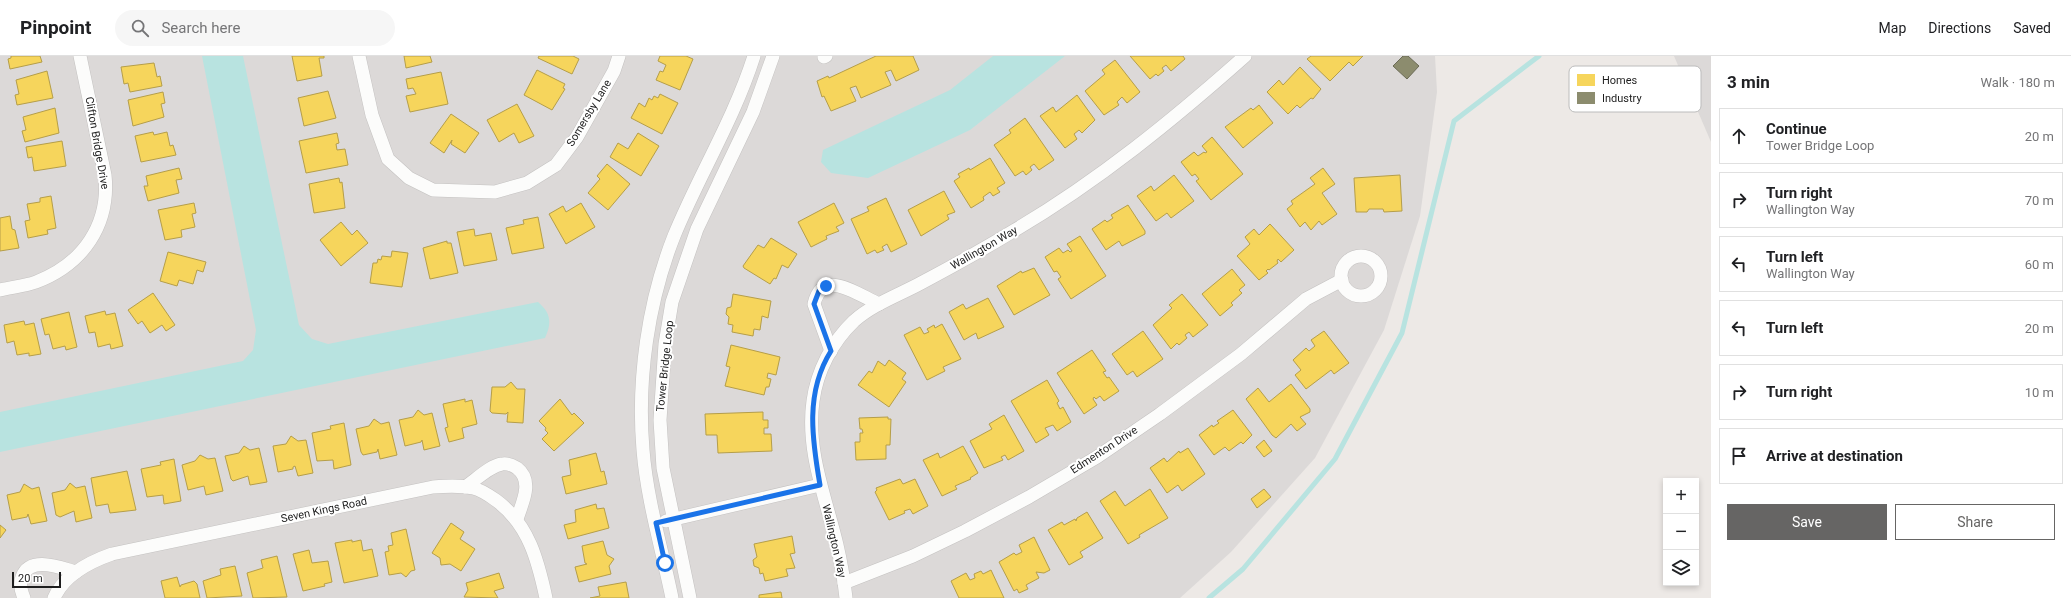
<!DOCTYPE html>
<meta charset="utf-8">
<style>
:root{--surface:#fff;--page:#f6f6f6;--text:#202124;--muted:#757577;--line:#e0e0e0;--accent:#666564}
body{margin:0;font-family:Roboto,sans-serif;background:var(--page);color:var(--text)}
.controls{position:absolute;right:12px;bottom:12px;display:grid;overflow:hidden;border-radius:0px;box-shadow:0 2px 6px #0003}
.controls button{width:36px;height:36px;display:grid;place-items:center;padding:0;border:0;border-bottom:1px solid var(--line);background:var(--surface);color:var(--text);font:20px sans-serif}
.scale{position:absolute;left:12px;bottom:10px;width:49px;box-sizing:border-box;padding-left:4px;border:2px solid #1e1e1e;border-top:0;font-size:11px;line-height:14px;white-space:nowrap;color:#1e1e1e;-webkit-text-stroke:3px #fff;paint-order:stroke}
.stop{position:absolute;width:12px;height:12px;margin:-9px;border:3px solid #1a73e8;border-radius:50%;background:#fff}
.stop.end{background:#1a73e8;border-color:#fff;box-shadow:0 1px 4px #0008}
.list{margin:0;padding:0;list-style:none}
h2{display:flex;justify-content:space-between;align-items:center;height:52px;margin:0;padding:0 16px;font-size:17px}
h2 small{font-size:13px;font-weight:400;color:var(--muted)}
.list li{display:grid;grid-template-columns:26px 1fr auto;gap:12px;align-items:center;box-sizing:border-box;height:56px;margin:0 8px 8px;padding:0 8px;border:1px solid var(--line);border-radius:0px}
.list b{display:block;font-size:15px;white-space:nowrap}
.list p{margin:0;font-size:13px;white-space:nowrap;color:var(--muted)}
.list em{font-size:13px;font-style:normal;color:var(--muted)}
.actions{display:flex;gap:8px;padding:12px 16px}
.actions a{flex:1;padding:9px 0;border:1px solid var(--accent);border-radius:0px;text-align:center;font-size:14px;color:var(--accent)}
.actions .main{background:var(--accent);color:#fff}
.icon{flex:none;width:22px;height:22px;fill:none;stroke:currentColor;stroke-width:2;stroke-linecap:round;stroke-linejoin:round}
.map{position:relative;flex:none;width:1711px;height:542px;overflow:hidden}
header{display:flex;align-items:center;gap:24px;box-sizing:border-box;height:56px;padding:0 20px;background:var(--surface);border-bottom:1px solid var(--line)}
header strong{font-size:19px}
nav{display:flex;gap:22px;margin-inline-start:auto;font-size:14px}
.search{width:280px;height:36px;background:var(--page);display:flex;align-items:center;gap:10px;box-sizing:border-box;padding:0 14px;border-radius:22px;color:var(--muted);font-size:15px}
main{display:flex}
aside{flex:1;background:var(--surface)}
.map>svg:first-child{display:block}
.residential{fill:#dcd9d8}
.water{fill:#b8e3e0}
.homes{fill:#f6d55c;stroke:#b59e49}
.industry{fill:#8c8c6e;stroke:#6b6b56}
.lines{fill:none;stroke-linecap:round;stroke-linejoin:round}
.stream{stroke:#b8e3e0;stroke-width:5}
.street-casing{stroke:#c4c2c1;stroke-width:14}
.street{stroke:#fcfcfb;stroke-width:13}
.route{stroke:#1a73e8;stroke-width:5}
.labels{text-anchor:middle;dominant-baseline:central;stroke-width:4;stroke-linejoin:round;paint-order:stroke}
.street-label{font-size:11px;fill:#1e1e1e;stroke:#fff}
.key{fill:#fff;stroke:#bcbcbc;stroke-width:1}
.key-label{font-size:11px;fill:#1e1e1e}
</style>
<header>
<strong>Pinpoint</strong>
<div class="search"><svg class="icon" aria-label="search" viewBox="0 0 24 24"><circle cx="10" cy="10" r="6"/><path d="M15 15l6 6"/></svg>Search here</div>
<nav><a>Map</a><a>Directions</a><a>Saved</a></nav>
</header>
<main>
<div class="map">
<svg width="1711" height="542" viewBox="0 0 1711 542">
<rect width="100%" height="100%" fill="#ede9e6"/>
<g class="residential">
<path d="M0,0h1435l2,36 -17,124 -36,114 -69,128 -84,94 -51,46h-1180z"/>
<path d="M1674,0h37v86z"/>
</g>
<g class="water">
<path d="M202,0h41l56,269 13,14 16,5 210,-42c13,11 14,21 7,36l-545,114v-40l243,-51 10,-11 3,-20z"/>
<path d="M993,0h72l-95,74 -102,48 -37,-5 -10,-11 2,-12 127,-60z"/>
</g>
<g class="homes">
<path d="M11,0h29l2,6 -32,7 -2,-10 3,-1z"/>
<path d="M292,0h32v2h-5l3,18 -25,5z"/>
<path d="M404,0h26l2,6 -26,6z"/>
<path d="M539,0h34l6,3 -7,15 -34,-16z"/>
<path d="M660,0h26l7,3 -13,31 -24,-10 4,-9 3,1 3,-7 -8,-4z"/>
<path d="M876,0h37l6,14 -23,11 -5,-11 -6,2 6,13 -30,13 -5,-12 -6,2 6,13 -25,10 -7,-15 -2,1 -5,-16 11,-5 1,2z"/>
<path d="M1130,0h53l2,3 -14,12 -5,-6 -4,3 2,3 -6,5 -2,-2 -6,5z"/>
<path d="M1311,0h52l-10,10 -4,-4 -19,19 -23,-22z"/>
<path d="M1115,4l25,32 -13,11 -5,-6 -5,5 2,3 -15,10 -19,-24 20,-17 -3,-4z"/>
<path d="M154,7l3,14 3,-1 2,10 -32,6 -2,-9 -4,1 -3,-17z"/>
<path d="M1300,11l21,22 -8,10 -2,-1 -11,10 -3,-3 -9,9 -21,-22 12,-12 4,5z"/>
<path d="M537,14l28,14 -2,4 2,1 -13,21 -28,-15z"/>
<path d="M47,15l6,27 -36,7 -2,-10 4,-1 -3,-14z"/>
<path d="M441,16l7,32 -38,8 -4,-16 10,-2 -3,-6 -5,1 -2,-10z"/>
<path d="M328,35l8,27 -32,8 -6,-28z"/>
<path d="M163,36l2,11 -4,1 3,13 -31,9 -5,-26z"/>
<path d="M660,38l18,9 -16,31 -31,-16 8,-15 6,4 4,-9 3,2 2,-4 4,2z"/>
<path d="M1077,39l18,25 -13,13 -3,-3 -5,4 3,5 -12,9 -25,-32 13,-9 3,5z"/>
<path d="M517,48l17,32 -15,7 -5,-10 -15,9 -12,-22z"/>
<path d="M1259,49l14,18 -30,25 -18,-21 26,-19 2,2z"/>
<path d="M55,52l4,25 -34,9 -3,-11 4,-1 -3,-13z"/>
<path d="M451,58l28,19 -14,20 -14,-9 1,-4 -8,13 -14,-10z"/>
<path d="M1025,62l29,42 -15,10 -5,-6 -4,3 2,3 -6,5 -3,-4 -8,5 -21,-31 17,-12 -2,-3z"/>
<path d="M153,76l1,3 13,-3 3,14 3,-1 3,10 -35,7 -6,-26z"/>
<path d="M337,77l2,10 -3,1 1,6 8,-1 3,16 -42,8 -7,-32z"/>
<path d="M638,77l21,13 -18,30 -31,-19 8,-14 10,6z"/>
<path d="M1212,81l31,37 -32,26 -15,-19 3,-2 -4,-5 -3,2 -11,-14 13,-10 4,4 6,-4 1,1 2,-1 -5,-6z"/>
<path d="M62,85l4,25 -32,5 -2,-14 -4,1 -2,-11z"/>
<path d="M990,102l15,25 -8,5 3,4 -7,4 -3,-4 -7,5 1,3 -13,8 -17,-27 6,-4 -2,-3 11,-6 1,2z"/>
<path d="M607,108l23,20 -22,26 -20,-17 12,-14 -3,-3z"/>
<path d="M179,112l3,11 -6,1 3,13 -31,8 -4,-15h4l-2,-10z"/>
<path d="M1323,112l12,16 -13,9 15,21 -15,11 -3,-4 -8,9 -6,-8 -5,5 -13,-18 6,-5 -2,-3 24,-17 -5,-6z"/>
<path d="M1174,119l20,26 -23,17 -4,-5 -11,8 -19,-25 14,-10 3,5z"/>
<path d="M1400,119l2,36 -18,1 -1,-3h-14l-2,3h-11l-2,-34z"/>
<path d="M339,122l1,5 2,-1 3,26 -31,5 -5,-29z"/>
<path d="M944,135l11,21 -8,3 2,4 -28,17 -13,-26z"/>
<path d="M51,140l5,32 -9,2 1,4 -20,4 -3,-17 5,-1 -3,-16 13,-2v-4z"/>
<path d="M886,142l21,46 -16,8 -4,-8 -5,3 2,3 -7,3 -2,-3 -8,4 -16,-35 18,-8 -2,-4z"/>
<path d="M194,147l2,10 -4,1 3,13 -14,3 1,7 -17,3 -7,-30z"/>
<path d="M581,147l14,24 -29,17 -17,-30 14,-8 3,6z"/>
<path d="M834,147l10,20 -8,4 3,4 -13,5 1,3 -16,8 -13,-25z"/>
<path d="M1128,149l17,26v3l-23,12 -3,-5 -13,9 -14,-21 13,-9 2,2 6,-4 -2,-3z"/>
<path d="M10,160l2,13 3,1 4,18 -19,3v-33z"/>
<path d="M538,161l6,31 -32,6 -6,-26 18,-4 -1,-4z"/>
<path d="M341,166l11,13 5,-5 11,13 -27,23 -21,-26z"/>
<path d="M1270,168l24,26 -13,12 -3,-3 -1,2 1,2 -9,7 -1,-1 -2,2 2,2 -9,7 -22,-24 13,-12 -5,-7 9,-8 5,6z"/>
<path d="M474,173l1,7 16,-3 6,27 -33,6 -7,-34z"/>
<path d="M1080,180l26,40 -35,23 -13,-20 3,-2 -4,-6 -3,1 -9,-15 14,-9 4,5 5,-3 2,2 2,-1 -5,-7z"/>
<path d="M771,182l26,16 -9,14 -6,-3 -6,14 -2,-1 -4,6 -26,-16 -1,-2 15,-21 6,3z"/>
<path d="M447,185v2h4l7,30 -28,6 -7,-31z"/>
<path d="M392,195l16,2 -6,34 -32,-4 3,-20h4l1,-4 3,1 1,-4 9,1z"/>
<path d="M168,196l38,10 -3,10 -6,-2 -4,14 -14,-4 -2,6 -17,-5z"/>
<path d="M1034,212l16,27 -36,20 -17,-29 24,-15 1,2z"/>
<path d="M1232,213l13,16 -6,5 3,3 -11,10 2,2 -13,11 -18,-22z"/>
<path d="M153,237l22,32 -9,6 -4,-6 -12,8 -8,-12 -4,3 -10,-14z"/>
<path d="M733,238l38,7 -3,17 -6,-2 -2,14 -6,-1 -1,7 -21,-4 1,-7 -5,-1 1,-7 -3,-3 1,-6 4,-1z"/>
<path d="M1182,238l26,31 -15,12 -4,-5 -4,3 2,3 -8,7 -2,-2 -6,6 -18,-24 19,-17 -3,-3z"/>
<path d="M988,242l16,29 -26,12 -2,-6 -12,7 -15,-28 14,-8 3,5z"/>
<path d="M105,255l1,4 9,-2 8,33 -12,3 -1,-5 -12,3 -3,-15 -6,1 -4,-17z"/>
<path d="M69,256l8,35 -11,3 -1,-4 -12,3 -4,-15 -4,1 -4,-16z"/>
<path d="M24,265l1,4 9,-2 7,31 -12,2v-3l-12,2 -3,-14 -7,2 -3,-18z"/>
<path d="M942,268l19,35 -18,8 2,4 -18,9 -23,-45 16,-8 4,7 5,-2 -2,-3 7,-4 1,3z"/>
<path d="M1143,275l20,28 -26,18 -4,-6 -6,4 -15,-21z"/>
<path d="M1324,275l25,32 -15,11 -3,-4 -25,19 -11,-14 6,-5 -8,-10 13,-12 3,3 6,-5 -4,-6z"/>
<path d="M731,289l49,12 -4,18 -8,-2 -1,5 4,1 -2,8h-3l-2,8 -39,-9 5,-19 -4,-1z"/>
<path d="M1092,294l14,21 -3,1 4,6 2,-1 10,14 -15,10 -4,-5 -4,3 -2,-2 -1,2 4,6 -13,9 -27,-41z"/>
<path d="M889,304l17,13 -4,6 4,3 -17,25 -31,-22 11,-14 3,2 6,-12 7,5z"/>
<path d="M1047,324l12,21 -2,2 3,6 3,-2 8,15 -14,9 -4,-6 -8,3 4,7 -13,8 -25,-42z"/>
<path d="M511,326l6,7h8l-2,34 -16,-1 1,-10 -2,2 -14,-1 -2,-2 2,-24h13z"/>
<path d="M1291,328l19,25v3l-10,5 6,7 -9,7 -6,-7 -15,14 -4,-3 -26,-36 12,-11 11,14z"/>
<path d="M465,343v3l7,-2 5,24 -15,4 2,10 -15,4 -4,-14 3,-1 -5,-23z"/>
<path d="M560,343l12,16 2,-2 10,10 -30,28 -12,-12 6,-6 -3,-3 1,-2 -7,-7z"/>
<path d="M418,354l6,5 8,-2 8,33 -16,4 -2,-10 -1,2 -16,4 -6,-26 14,-3z"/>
<path d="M1233,354l19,25 -9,9 -2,-2 -12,9 -4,-4 -11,8 -15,-20 13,-10 1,2 6,-4 -2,-2z"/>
<path d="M763,356v8h5v8h-4v6h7l1,17 -54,2 -1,-18h-11l-1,-21z"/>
<path d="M1004,359l20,36 -16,9 -3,-5 -4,2 2,3 -19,8 -14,-27 22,-12 -3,-5z"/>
<path d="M888,361v2h3l-1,26h-4v14l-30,1 -1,-18h5v-9h3l-1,-4h-2l-1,-11z"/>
<path d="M374,363l7,5 8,-2 8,33 -17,4 -2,-10 -1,3 -14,3 -2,-3 -5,-23 13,-3z"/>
<path d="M344,367l7,42 -17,4 -1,-9 -16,1 -5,-28 19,-4 -1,-3z"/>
<path d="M291,380l7,5 8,-1 7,33 -15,3 -3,-10 -2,1v2l-15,3 -5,-26 13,-2z"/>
<path d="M1264,384l8,11 -8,6 -8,-10z"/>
<path d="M244,390l6,4 9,-2 8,34 -17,3 -2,-9 -15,5 -2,-2 -6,-23 14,-3z"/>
<path d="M963,390l15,27 -8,5 1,1 -16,7 2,3 -15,7 -19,-36 15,-7 2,5z"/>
<path d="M1188,392l17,26 -23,17 -4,-6 -11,8 -17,-25 14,-10 3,4 12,-11 1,2z"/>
<path d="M596,397l5,19 3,-1 3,13 -41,10 -4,-17 9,-2 -2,-15z"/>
<path d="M200,399l8,4 7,-1 8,33 -17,4 -2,-9 -16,4 -6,-25 13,-4z"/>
<path d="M174,403l7,42 -17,3 -1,-9 -16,2 -6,-28 20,-4 -1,-3z"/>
<path d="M127,415l9,39 -26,3 -2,-9 -12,2 -5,-28z"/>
<path d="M900,423l3,5 12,-5 13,27 -15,8 -3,-5 -6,2 1,2 -16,7 -14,-28 2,-2 -1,-2z"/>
<path d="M70,427l6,5 9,-2 7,32 -16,4 -2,-11 -14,6 -4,-2 -4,-22 13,-3z"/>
<path d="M24,428l8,5 7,-2 8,34 -16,3 -3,-10 -1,3 -15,3 -5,-25 13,-3z"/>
<path d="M1150,433l18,29 -29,17 1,2 -12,7 -28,-43 15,-10 10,15z"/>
<path d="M1264,433l7,8 -14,11 -6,-9z"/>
<path d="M596,448l1,5 7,-1 5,20 -41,11 -4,-14 12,-3 -1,-12z"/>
<path d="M1087,456l16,26 -23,14 3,5 -14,8 -21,-35 14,-8 2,3 11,-6 1,2 1,-3z"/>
<path d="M451,467l13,9 -4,7 15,10 -14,22 -11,-7 -9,1 -1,-7 -8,-5z"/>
<path d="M0,469l6,5 -6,8z"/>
<path d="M406,473l9,41 -4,1 -5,6 -5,-4 -12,2 -4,-23 4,-1 -1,-5 5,-1 -2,-12z"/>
<path d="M792,480l3,17 -5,1 5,14 -9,1 2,7 -23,5 -2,-8 -3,1 -1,-6 -5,-2 -1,-6 4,-3 -3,-13z"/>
<path d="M1034,481l16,33 -6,3 -8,-1 3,6 -13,7 2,4 -9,4 -2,-4 -3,2 -15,-29 15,-9 2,2 6,-3 -3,-7z"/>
<path d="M352,484v2l9,-2 2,11 9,-2 6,27 -34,7 -9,-40z"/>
<path d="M603,485l4,14 7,4 -5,7 2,8 -32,8 -4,-15 12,-3 -2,-1 -3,-17z"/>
<path d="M309,494l3,13 16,-2 4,21 -8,2 1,2 -22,5 -10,-37z"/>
<path d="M277,500l10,41 -34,1 -6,-25 16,-5 -2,-8z"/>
<path d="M235,510l7,30 -35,2 -4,-17 18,-6 -1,-6z"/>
<path d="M991,514l13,28h-45l-8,-17 15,-8 4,7 5,-2 -1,-4 7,-3 2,3z"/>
<path d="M499,517l5,15 -10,3 4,7 -34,-1 4,-7 -2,-7z"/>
<path d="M177,521l3,10 1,-2 13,-4 3,3 3,14h-35l-4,-17z"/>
<path d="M626,526l3,16h-39l10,-2 -2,-9z"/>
<path d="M781,536l1,6h-23v-3z"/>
</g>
<path class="industry" d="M1403,0h5l11,10 -12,13 -14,-13z"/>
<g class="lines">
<path class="stream" d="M1209,542l34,-29 92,-110 67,-126 52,-212 85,-65"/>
<defs>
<g id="street">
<path d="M359,0l13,59 16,44 21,19 24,12 62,2 32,-9 29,-18 21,-28 37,-66 5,-15"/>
<path d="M824,1l2,-1"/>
<circle cx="1361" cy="220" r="20"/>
<path d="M0,234c12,-3 25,-4 36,-8 47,-18 74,-57 69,-107l-25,-119"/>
<path d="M831,295l-17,-47c9,-37 44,-9 65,0"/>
<path d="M465,431c11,-7 24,-21 37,-23 5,-1 10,1 15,4 17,13 5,35 0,51"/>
<path d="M666,465l154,-36"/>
<path d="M844,527l69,-27 52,-25 64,-34 68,-40 63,-43 81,-60 65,-55 36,-19"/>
<path d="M24,542c-3,-7 -5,-14 -2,-21 8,-22 39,-9 54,-5"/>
<path d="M54,542c10,-23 35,-36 58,-44l321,-67c13,-1 26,-2 40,1 9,2 17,8 24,13 32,24 41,60 49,97"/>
<path d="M672,542c-10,-49 -25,-98 -29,-148 -6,-71 5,-148 31,-214 25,-61 60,-117 80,-180"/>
<path d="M690,542l-27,-130 -3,-48 5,-76 7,-42 25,-73 56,-117 20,-56"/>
<path d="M846,542c-2,-18 -5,-36 -9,-53 -11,-47 -31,-94 -24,-144 4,-30 19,-59 41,-80 19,-17 45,-26 67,-38 32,-17 63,-34 94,-53 83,-49 158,-110 230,-174"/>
</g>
</defs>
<use href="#street" class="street-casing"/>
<use href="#street" class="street"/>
</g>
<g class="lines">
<path class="route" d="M665,507l-9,-40 164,-38c-8,-46 -15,-93 11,-134l-17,-47 5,-13 7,-5"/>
</g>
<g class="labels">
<g class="street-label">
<text transform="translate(589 57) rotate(-59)">Somersby Lane</text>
<text transform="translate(97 87) rotate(80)">Clifton Bridge Drive</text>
<text transform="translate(984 192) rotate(-30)">Wallington Way</text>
<text transform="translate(665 310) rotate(-84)">Tower Bridge Loop</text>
<text transform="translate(1104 394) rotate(-33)">Edmenton Drive</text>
<text transform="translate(324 454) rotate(-12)">Seven Kings Road</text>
<text transform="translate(834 485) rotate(77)">Wallington Way</text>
</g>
</g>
<rect x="1569" y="10" width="132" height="46" rx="6" class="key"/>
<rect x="1577" y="18" width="18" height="12" fill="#f6d55c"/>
<rect x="1577" y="36" width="18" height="12" fill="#8c8c6e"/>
<g class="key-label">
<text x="1602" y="28">Homes</text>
<text x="1602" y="46">Industry</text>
</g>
</svg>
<div class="controls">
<button>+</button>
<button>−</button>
<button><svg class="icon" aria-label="layers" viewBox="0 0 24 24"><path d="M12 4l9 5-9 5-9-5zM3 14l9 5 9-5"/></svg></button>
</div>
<div class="scale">20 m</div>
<div class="stop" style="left:665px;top:507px"></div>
<div class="stop end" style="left:826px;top:230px"></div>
</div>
<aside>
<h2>3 min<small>Walk · 180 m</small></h2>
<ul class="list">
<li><svg class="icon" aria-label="ahead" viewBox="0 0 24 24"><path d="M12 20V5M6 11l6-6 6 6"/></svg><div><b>Continue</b><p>Tower Bridge Loop</p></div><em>20 m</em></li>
<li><svg class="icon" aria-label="right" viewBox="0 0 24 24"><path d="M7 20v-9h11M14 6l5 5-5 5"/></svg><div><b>Turn right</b><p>Wallington Way</p></div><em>70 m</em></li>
<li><svg class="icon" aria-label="left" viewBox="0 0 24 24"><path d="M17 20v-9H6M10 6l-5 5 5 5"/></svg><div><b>Turn left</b><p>Wallington Way</p></div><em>60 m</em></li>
<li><svg class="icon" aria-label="left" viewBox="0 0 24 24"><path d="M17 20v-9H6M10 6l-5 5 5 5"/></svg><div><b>Turn left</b></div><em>20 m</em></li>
<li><svg class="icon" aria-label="right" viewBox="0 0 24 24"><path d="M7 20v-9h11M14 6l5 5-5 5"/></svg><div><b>Turn right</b></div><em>10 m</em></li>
<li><svg class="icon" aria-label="arrive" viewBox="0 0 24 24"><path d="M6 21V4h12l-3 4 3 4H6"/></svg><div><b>Arrive at destination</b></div></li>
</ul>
<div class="actions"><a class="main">Save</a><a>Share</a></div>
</aside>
</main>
